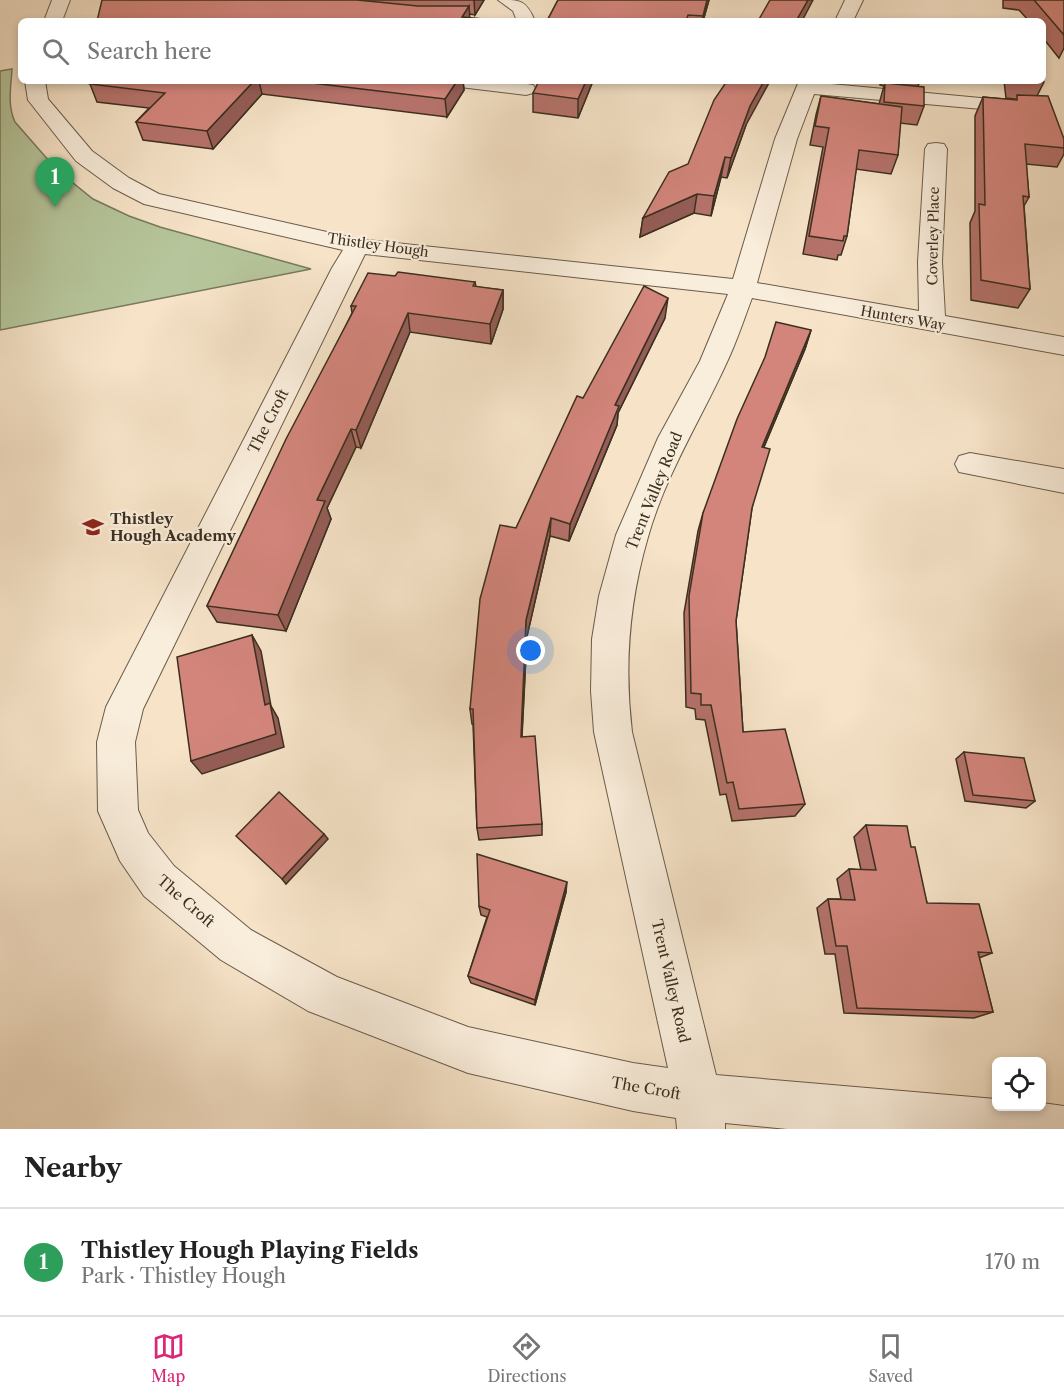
<!DOCTYPE html>
<meta charset="utf-8">
<style>
:root{--surface:#fff;--page:#f6f6f6;--text:#222;--muted:#767676;--line:#e0e0e0;--accent:#db2777}
body{margin:0;font-family:"Libre Caslon Text",serif;background:var(--page);color:var(--text)}
.controls{position:absolute;right:18px;bottom:18px;display:grid;overflow:hidden;border-radius:9px;box-shadow:0 3px 9px #0003}
.controls button{width:54px;height:54px;display:grid;place-items:center;padding:0;border:0;border-bottom:2px solid var(--line);background:var(--surface);color:var(--text);font:30px sans-serif}
.you{position:absolute;left:531px;top:651px;width:21px;height:21px;margin:-15px;border:4px solid #fff;border-radius:50%;background:#1a73e8;box-shadow:0 0 0 9px #1a73e833}
.badge{display:grid;place-items:center;width:39px;height:39px;border-radius:50%;background:var(--accent);color:#fff;font-size:20px;font-weight:700}
.pin{position:absolute;translate:-50% -50px;filter:drop-shadow(0 2px 3px #0008)}
.pin::after{content:'';position:absolute;top:32px;width:21px;height:18px;background:inherit;clip-path:polygon(0 0,100% 0,50% 100%)}
.list{margin:0;padding:0;list-style:none}
h2{display:flex;justify-content:space-between;align-items:center;height:78px;margin:0;padding:0 24px;font-size:26px}
h2 small{font-size:20px;font-weight:400;color:var(--muted)}
.list li{display:grid;grid-template-columns:39px 1fr auto;gap:18px;align-items:center;box-sizing:border-box;height:108px;padding:0 24px;border-top:2px solid var(--line)}
.list b{display:block;font-size:22px;white-space:nowrap}
.list p{margin:0;font-size:20px;white-space:nowrap;color:var(--muted)}
.list em{font-size:20px;font-style:normal;color:var(--muted)}
.icon{flex:none;width:33px;height:33px;fill:none;stroke:currentColor;stroke-width:2;stroke-linecap:round;stroke-linejoin:round}
.map{position:relative;flex:none;width:1064px;height:1129px;overflow:hidden}
.search{position:absolute;background:var(--surface);box-shadow:0 3px 9px #0003;left:18px;right:18px;top:18px;height:66px;display:flex;align-items:center;gap:15px;box-sizing:border-box;padding:0 21px;border-radius:9px;color:var(--muted);font-size:22px}
.sheet{height:186px;background:var(--surface)}
nav{display:flex;justify-content:space-around;align-items:center;box-sizing:border-box;height:84px;border-top:2px solid var(--line);background:var(--surface);font-size:16px;color:var(--muted)}
nav a{display:grid;justify-items:center;gap:3px}
nav .on{color:var(--accent)}
.map>svg:first-child{display:block}
.green{fill:#b6c59b;stroke:#787a5d;stroke-width:1.5}
.lines{fill:none;stroke-linecap:round;stroke-linejoin:round}
.minor-casing{stroke:#6a5c49;stroke-width:2}
.minor{fill:#f9eddb;fill-rule:evenodd}
.wall{fill:#b5726b;stroke:#3b2f1f;stroke-width:1.5}
.shaded-wall{fill:#945d57;stroke:#3b2f1f;stroke-width:1.5}
.building{fill:#d3857c;stroke:#3b2f1f;stroke-width:1.5}
.labels{text-anchor:middle;dominant-baseline:central;stroke-width:4.5;stroke-linejoin:round;paint-order:stroke}
.far-street-label{font-size:14px;fill:#3b2f1f;stroke:#f9eddb}
.street-label{font-size:15px;fill:#3b2f1f;stroke:#f9eddb}
.poi-label{font-size:15px;font-weight:bold;fill:#3b2f1f;stroke:#f9eddb;text-anchor:start}
</style>
<div class="map">
<svg width="1064" height="1129" viewBox="0 0 1064 1129">
<rect width="100%" height="100%" fill="#f6e3c8"/>
<filter id="stains"><feTurbulence type="fractalNoise" baseFrequency=".00333" numOctaves="4"/><feColorMatrix values="0 0 0 0 .2 0 0 0 0 .09 0 0 0 0 .02 0 0 0 .5 -.17"/></filter>
<radialGradient id="worn" r=".72"><stop offset=".6" stop-color="#630" stop-opacity="0"/><stop offset="1" stop-color="#630" stop-opacity=".3"/></radialGradient>
<path class="green" d="M12,69c-1,18 -5,36 3,53l42,48 36,29 36,17 31,11 151,42 -311,61v-259z"/>
<g class="lines">
<defs>
<g id="minor">
<path d="M52,0h18l-8,21h-18z"/>
<path d="M498,0c23,0 28,0 37,21h-18l-4,-10z"/>
<path d="M845,0h18l-10,21h-18z"/>
<path d="M25,81h20l3,18 44,52 37,27 30,16 199,45 375,40 42,-140 24,-58 234,22 3,4 -3,4 -7,2 -212,-19 -17,45 -40,144 162,28 -1,-49 7,-113 3,-5 8,-1 8,1 3,5 -5,113 3,54 119,21v18l-312,-57c-8,21 -15,43 -25,64 -26,57 -62,114 -79,175 -19,65 -24,128 -16,195l84,343 280,24v7h46v-3l22,3v23h-277l-62,-6v6h-48l-1,-11 -43,-7 -165,-38 -160,-62 -87,-51 -77,-64 -24,-35 -22,-50 -1,-69 9,-35 226,-439 11,-18 -199,-46 -31,-16 -37,-27 -48,-61zM365,254l363,40 -28,67 -42,77 -42,97 -17,61 -7,43 -1,52 3,41 74,336 -35,-5 -165,-36 -131,-50 -86,-47 -77,-64 -26,-33 -10,-23 -3,-68 8,-33z"/>
<path d="M450,81h58l25,4 3,4 -3,4 -7,2 -66,-8 -7,-2z"/>
<path d="M970,453l94,16v24l-105,-21 -4,-8 4,-8z"/>
</g>
</defs>
<use href="#minor" class="minor-casing"/>
<use href="#minor" class="minor"/>
</g>
<g class="wall">
<path d="M102,0h382l-9,15 -6,-1v4z"/>
<path d="M558,0h151l-6,21h-156z"/>
<path d="M1003,0h61v48l-5,10 -16,-20v-17h-14l-10,-11 -16,-2z"/>
<path d="M93,81h370l1,9 -17,27 -185,-23 -49,55 -70,-9 -7,-18 13,-14 -52,-6 -7,-18z"/>
<path d="M593,81l-15,37 -45,-6v-19z"/>
<path d="M880,81h40l-2,5 6,20 -7,19 -17,-2 -2,32 -7,19 -35,-5 -9,67 -6,19h-3l-1,5 -34,-6 20,-107 -13,-2 6,-30 5,-19 58,8 5,-18 -4,-1z"/>
<path d="M1004,81h39l1,1 -7,14 27,43v15l-7,13 -31,-3 3,33 -5,9 6,83 -12,19 -47,-8 -1,-77 5,-12v-95l8,-19 31,3 1,-1 -9,-1z"/>
<path d="M746,125l-19,53 -6,-1 -10,39 -17,-3 -54,24 3,-19z"/>
<path d="M475,282l1,5 27,3v19l-12,35 -81,-12 -49,116 -5,-1 -29,61 4,11 -45,112 -69,-9 -10,-16 145,-293 -1,-7z"/>
<path d="M665,318l-47,95 -1,12 -48,116 -19,-5 -23,100 -5,101 20,87v11l-63,5 -2,-12 -4,-104h-1l-2,-15 46,-181 67,-130z"/>
<path d="M811,330l-6,19 -41,98 -12,61 -16,113 7,111 62,72 -10,12 -63,5 -6,-27 -6,1 -15,-75 -9,-1 -1,-10 -9,-2 -2,-94 14,-82 5,-18z"/>
<path d="M964,752l71,49 -9,7 -61,-7 -9,-42z"/>
<path d="M866,825l45,22 16,56 65,50 -13,5 14,54 -19,6 -130,-5 -9,-59h-10l-8,-46 11,-9h13l-4,-20 12,-10 12,1 -7,-33z"/>
<path d="M566,892l-31,113 -64,-22 -3,-7 19,-59 -6,-2 -2,-9z"/>
</g>
<g class="shaded-wall">
<path d="M474,0h10l-9,15z"/>
<path d="M707,0h2l-6,21h-1z"/>
<path d="M808,0h5l-11,21h-6z"/>
<path d="M469,6l1,15 -8,-4z"/>
<path d="M254,81h5l3,13 -49,55 -6,-18z"/>
<path d="M457,81h6l1,9 -17,27 -2,-18z"/>
<path d="M586,81h7l-15,37v-19z"/>
<path d="M764,81h6l-24,44 -19,53 4,-20 19,-52z"/>
<path d="M725,157l-4,20 -10,39 3,-20z"/>
<path d="M697,194l-3,19 -54,24 3,-19z"/>
<path d="M503,290v19l-12,35 -1,-20z"/>
<path d="M668,298l-3,20 -47,95 -1,12 -48,116 1,-17 45,-119z"/>
<path d="M408,313l2,19 -49,116 -5,-18z"/>
<path d="M811,330l-6,19 -49,117 6,-19z"/>
<path d="M351,429l5,18 -29,61 4,11 -45,112 -8,-16 39,-115z"/>
<path d="M551,518l-1,18 -23,100 -6,115v-14l5,-117z"/>
<path d="M252,635l9,16 10,55 7,12 6,29 -82,27 -11,-13z"/>
<path d="M324,834l4,5 -42,45 -4,-5z"/>
<path d="M567,882l-1,10 -31,113v-5z"/>
</g>
<g class="building">
<path d="M102,0h255l61,6h51l-7,11 33,3 -398,1z"/>
<path d="M558,0h149l-4,16 -15,-1 -2,6h-139z"/>
<path d="M770,0h38l-12,21h-38z"/>
<path d="M1034,0h30v35z"/>
<path d="M93,81h161l-47,50 -71,-9 29,-29 -75,-9z"/>
<path d="M295,81h162l-12,18z"/>
<path d="M539,81h47l-8,18 -45,-6z"/>
<path d="M727,81h37l-14,25 -19,52 -6,-1 -11,39 -17,-2 -54,24 26,-46 19,-8 26,-64z"/>
<path d="M885,83l39,4v19l-40,-4z"/>
<path d="M1017,95l31,1 16,43v9l-39,-4 4,53 -6,-1 7,93 -49,-9 -2,-76 6,1 -2,-108 34,3z"/>
<path d="M821,96l81,11 -4,48 -39,-5 -12,86h-3l-1,5 -34,-5 20,-108 -14,-2z"/>
<path d="M398,272l77,10 -2,4 30,4 -13,34 -82,-11 -52,117 -5,-1 -34,71 8,1 -47,114 -71,-9 79,-167 70,-133h-5l17,-33 27,3z"/>
<path d="M644,286l24,12 -53,107 4,1 -49,118 -19,-6 -25,102 -5,117 14,-1 7,88 -65,4 -4,-119h-3l10,-110 20,-74 16,3 61,-132 6,2z"/>
<path d="M776,322l35,8 -49,117 8,2 -18,59 -16,113 7,111 42,-3 20,75 -66,5 -6,-27 -6,1 -16,-78h-10v-11l-10,-1 -2,-97 14,-83 34,-94 28,-62z"/>
<path d="M252,635l13,70 5,-2 6,31 -85,27 -14,-104z"/>
<path d="M964,752l60,6 11,43 -62,-6z"/>
<path d="M279,792l45,42 -42,45 -46,-43z"/>
<path d="M866,825l41,1 4,21h4l12,56 52,1 13,49 -14,-1 15,60 -136,-4 -10,-62h-11l-8,-47 27,1 -6,-31 27,1z"/>
<path d="M477,854l90,28 -32,118 -67,-24 22,-66 -11,-4z"/>
</g>
<defs>
<symbol id="school-bare" viewBox="-9 -9 18 18"><path d="M0-5L7-2L0 1L-7-2ZM-4 1L0 2.5L4 1V4Q0 6-4 4Z" fill="#8f2418" stroke="#f9eddb" stroke-width="2.5" paint-order="stroke"/></symbol>
</defs>
<g fill-rule="evenodd">
<use href="#school-bare" x="78" y="512" width="30" height="30"/>
</g>
<g class="labels">
<g class="far-street-label">
<text transform="translate(933 236) rotate(-89)">Coverley Place</text>
<text transform="translate(378 245) rotate(8)">Thistley Hough</text>
<text transform="translate(903 318) rotate(10)">Hunters Way</text>
</g>
<g class="street-label">
<text transform="translate(268 421) rotate(-63)">The Croft</text>
<text transform="translate(654 491) rotate(-68)">Trent Valley Road</text>
<text transform="translate(186 901) rotate(41)">The Croft</text>
<text transform="translate(671 981) rotate(77)">Trent Valley Road</text>
<text transform="translate(646 1088) rotate(10)">The Croft</text>
</g>
<g class="poi-label">
<text x="110" y="518">Thistley<tspan x="110" dy="17">Hough Academy</tspan></text>
</g>
</g>
<rect width="100%" height="100%" filter="url(#stains)"/>
<rect width="100%" height="100%" fill="url(#worn)"/>
</svg>
<div class="controls">
<button><svg class="icon" aria-label="locate" viewBox="0 0 24 24"><circle cx="12" cy="12" r="6"/><path d="M12 2v4M12 18v4M2 12h4M18 12h4"/></svg></button>
</div>
<div class="you"></div>
<div class="pin badge" style="left:55px;top:207px;background:#2e9e5b">1</div>
<div class="search"><svg class="icon" aria-label="search" viewBox="0 0 24 24"><circle cx="10" cy="10" r="6"/><path d="M15 15l6 6"/></svg>Search here</div>
</div>
<section class="sheet">
<h2>Nearby<small></small></h2>
<ul class="list">
<li><span class="badge" style="background:#2e9e5b">1</span><div><b>Thistley Hough Playing Fields</b><p>Park · Thistley Hough</p></div><em>170 m</em></li>
</ul>
</section>
<nav>
<a class="on"><svg class="icon" aria-label="map" viewBox="0 0 24 24"><path d="M3 6l6-2 6 2 6-2v14l-6 2-6-2-6 2zM9 4v14M15 6v14"/></svg>Map</a>
<a><svg class="icon" aria-label="directions" viewBox="0 0 24 24"><path d="M12 3l9 9-9 9-9-9zM9 14v-3h6M13 9l2 2-2 2"/></svg>Directions</a>
<a><svg class="icon" aria-label="saved" viewBox="0 0 24 24"><path d="M7 4h10v16l-5-4-5 4z"/></svg>Saved</a>
</nav>
